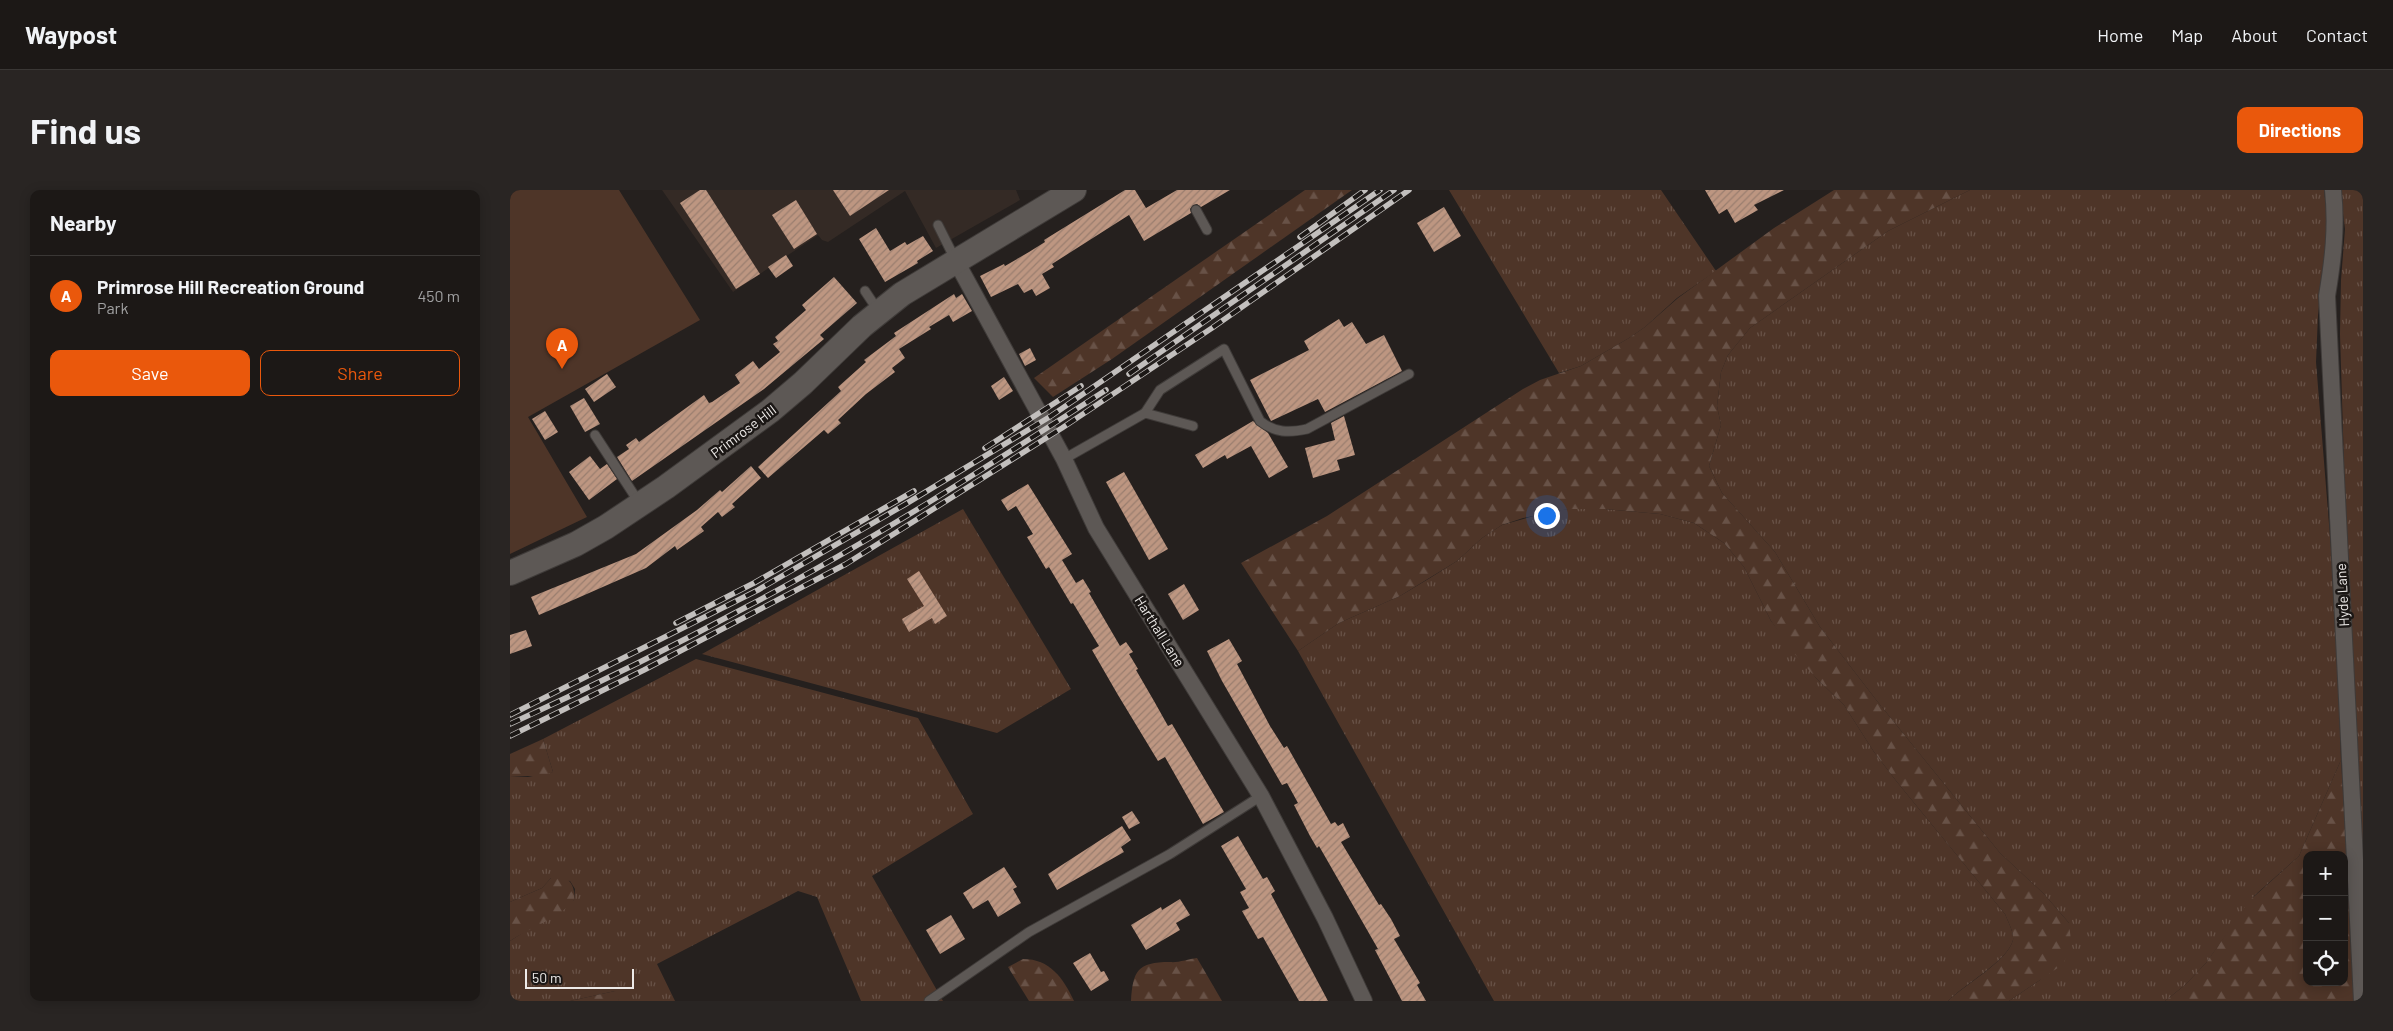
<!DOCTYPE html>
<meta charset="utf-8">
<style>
:root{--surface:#1c1816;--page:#292523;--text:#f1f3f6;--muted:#a0a0a1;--line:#3a3735;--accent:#ea580c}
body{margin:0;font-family:Barlow,sans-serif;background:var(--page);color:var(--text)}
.controls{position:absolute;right:15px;bottom:15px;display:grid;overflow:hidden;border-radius:10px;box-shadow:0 2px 12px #0003}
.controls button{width:45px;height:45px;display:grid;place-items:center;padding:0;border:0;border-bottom:1px solid var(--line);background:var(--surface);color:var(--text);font:25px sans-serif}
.scale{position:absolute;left:15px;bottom:12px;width:109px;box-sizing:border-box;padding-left:5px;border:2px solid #edeae8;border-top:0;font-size:14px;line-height:18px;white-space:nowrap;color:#edeae8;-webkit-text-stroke:4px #1b1715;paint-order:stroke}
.you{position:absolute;left:1036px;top:325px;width:18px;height:18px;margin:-12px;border:4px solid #fff;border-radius:50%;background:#1a73e8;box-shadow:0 0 0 8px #1a73e833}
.badge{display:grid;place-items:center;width:32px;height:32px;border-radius:50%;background:var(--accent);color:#fff;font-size:16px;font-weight:700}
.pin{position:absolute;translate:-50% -41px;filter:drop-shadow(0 1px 2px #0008)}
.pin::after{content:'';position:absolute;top:26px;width:18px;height:15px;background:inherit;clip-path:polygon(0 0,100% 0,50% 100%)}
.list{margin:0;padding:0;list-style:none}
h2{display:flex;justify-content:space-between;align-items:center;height:65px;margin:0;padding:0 20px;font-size:21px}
h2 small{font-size:16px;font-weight:400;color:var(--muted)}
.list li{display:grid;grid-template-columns:32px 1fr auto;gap:15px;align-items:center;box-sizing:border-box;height:80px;padding:0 20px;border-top:1px solid var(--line)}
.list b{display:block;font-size:19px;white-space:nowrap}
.list p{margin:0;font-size:16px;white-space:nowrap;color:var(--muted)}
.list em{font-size:16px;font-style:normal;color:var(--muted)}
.actions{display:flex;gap:10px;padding:15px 20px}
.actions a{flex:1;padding:11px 0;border:1px solid var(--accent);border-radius:10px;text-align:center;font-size:18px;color:var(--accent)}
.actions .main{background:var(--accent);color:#fff}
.icon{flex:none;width:28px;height:28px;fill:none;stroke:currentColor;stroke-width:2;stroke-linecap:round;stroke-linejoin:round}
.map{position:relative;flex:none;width:1853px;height:811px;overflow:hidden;border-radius:10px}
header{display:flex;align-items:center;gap:30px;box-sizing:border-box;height:70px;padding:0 25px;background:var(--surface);border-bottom:1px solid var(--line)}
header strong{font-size:24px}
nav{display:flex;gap:28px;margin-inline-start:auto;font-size:18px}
.intro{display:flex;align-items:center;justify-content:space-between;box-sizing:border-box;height:120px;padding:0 30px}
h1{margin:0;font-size:35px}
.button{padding:12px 22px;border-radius:10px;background:var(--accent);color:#fff;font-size:18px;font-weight:700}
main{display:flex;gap:30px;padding:0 30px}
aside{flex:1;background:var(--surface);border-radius:10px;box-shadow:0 2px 12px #0003}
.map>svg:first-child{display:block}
.built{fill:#342a25}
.grass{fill:url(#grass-tufts)}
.forest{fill:url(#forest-firs);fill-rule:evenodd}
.green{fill:#4e3528}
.building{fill:url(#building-hatch)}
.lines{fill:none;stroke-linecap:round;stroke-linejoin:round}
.lane-casing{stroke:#3f3b39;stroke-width:11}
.street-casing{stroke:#3f3b39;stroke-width:18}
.secondary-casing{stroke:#3f3b39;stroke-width:26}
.lane{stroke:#5d5855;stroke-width:9}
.street{stroke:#5d5855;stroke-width:16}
.secondary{stroke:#5d5855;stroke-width:24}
.rail-casing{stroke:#c2bfbd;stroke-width:5.5}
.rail{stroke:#1b1715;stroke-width:4;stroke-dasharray:11;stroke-linecap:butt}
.labels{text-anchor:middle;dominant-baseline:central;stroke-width:5;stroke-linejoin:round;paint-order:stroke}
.street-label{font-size:14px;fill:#edeae8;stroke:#1b1715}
</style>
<header>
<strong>Waypost</strong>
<nav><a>Home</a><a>Map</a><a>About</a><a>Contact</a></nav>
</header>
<div class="intro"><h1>Find us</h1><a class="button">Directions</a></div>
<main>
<aside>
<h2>Nearby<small></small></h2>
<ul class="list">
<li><span class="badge">A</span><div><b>Primrose Hill Recreation Ground</b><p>Park</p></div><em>450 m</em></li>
</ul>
<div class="actions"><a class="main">Save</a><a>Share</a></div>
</aside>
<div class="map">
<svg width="1853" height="811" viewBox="0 0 1853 811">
<defs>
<pattern id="grass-tufts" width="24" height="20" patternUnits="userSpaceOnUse" patternTransform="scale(1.25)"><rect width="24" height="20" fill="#4e3528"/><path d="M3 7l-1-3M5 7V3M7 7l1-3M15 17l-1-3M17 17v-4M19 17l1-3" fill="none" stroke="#685247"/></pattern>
<pattern id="forest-firs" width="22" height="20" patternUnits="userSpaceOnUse" patternTransform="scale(1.25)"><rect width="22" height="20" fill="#4e3528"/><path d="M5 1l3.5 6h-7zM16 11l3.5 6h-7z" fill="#685247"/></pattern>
<pattern id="building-hatch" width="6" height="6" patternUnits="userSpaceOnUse" patternTransform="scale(1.25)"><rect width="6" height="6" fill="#bd9681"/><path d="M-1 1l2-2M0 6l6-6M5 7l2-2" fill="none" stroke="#9a7e6f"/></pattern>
</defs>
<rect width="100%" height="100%" fill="#25201e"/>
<path class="built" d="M152,0h354l4,10 -84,48 -31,-57 -77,51 -6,-2 -4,-5 -85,57z"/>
<g class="grass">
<path d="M939,0h212l55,81 -39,27 -32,29 -16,11 -48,28 -22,7z"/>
<path d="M1460,0h354l4,34 -10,91 -2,47 19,237 6,161 -42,96 -45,40 -48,67 -21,22 -20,16h-156l31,-21 29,-57 -25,-29 -44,-41 -123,-152 -57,-74 -45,-75 -53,-59 -13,-27 12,-41 -4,-19 4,-34 7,-17 22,-27 138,-97z"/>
<path d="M1830,0h23v675l-18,-368 -5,-163 1,-54 4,-51z"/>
<path d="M453,319l108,180 -74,44 -295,-79z"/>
<path d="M1058,319h36l56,5 34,9 30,20 20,24 27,54 45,57 28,27 30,47 23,30 108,132c3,8 9,18 8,26 -5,21 -50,45 -65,61h-454l-196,-350 41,-28 61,-27 30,-18 27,-17 25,-23 20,-13 46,-13z"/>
<path d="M186,469l222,59 55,96 -101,62 71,125h-82l-44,-104 -19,-6 -141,73 18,37h-56l-4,-10 -45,10h-60v-60l64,-41 1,-11 -5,-8 -19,-3 -9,10 -32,14v-126l18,1 25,-5 -10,-33z"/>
</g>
<g class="forest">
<path d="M795,0h47l-240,169 -59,38 -19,-19z"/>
<path d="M1324,0h136l-82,41 -138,97 -22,27 -7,17 -4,34 4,19 -12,41 13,27 53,59 45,75 57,74 123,152 44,41 25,29 2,18 -3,14 -6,10 -53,36h-61c16,-16 60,-40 65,-61 1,-8 -5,-18 -8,-26l-108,-132 -23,-30 -30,-47 -28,-27 -24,-27 -21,-30 -27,-54 -20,-24 -30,-20 -34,-9 -56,-5h-36l-45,9 -21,7 -20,13 -25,23 -57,35 -61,27 -41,28 -57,-88 86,-47 196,-127 17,-9 41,-14 48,-28 16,-11 33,-29 96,-70z"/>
<path d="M33,549l10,33 -11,4h-32v-22z"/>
<path d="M1831,570l15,241h-191l20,-16 21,-22 43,-62 50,-45zM1797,665h37v127h-37z"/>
<path d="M52,685c10,7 13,12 12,25 -16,19 -43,27 -64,41v-39l32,-14 9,-10z"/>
<path d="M687,768l25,43h-91c2,-30 6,-39 39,-39 8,1 18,-3 27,-4z"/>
<path d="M513,769c27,0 40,19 51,42h-45l-21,-34z"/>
<path d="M105,801l3,1 1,9h-49z"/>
</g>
<path class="green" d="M0,0h109l81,130 -172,97 59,100 -77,37z"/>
<g class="building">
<path d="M190,0h6l54,84 -24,15 -56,-86z"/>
<path d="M323,0h56l-39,26z"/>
<path d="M615,0h10l11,18 31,-18h53l-29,17 -4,-3 -4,1 -3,4 1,4 -47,28 -15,-26 -77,49 2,3 -12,7 8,14 -14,8 -4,-7 -8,4 -6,-9 -27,13 -11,-21 24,-12 1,2 24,-14 16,-10 -1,-2z"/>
<path d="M1195,0h79l-30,15 4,5 -23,13 -8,-14 -8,5z"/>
<path d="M286,10l21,34 -23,15 -22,-34z"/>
<path d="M934,17l17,29 -27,16 -17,-29z"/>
<path d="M366,38l14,23 15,-9 2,3 16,-9 10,15 -16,10 1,2 -33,19 -26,-43z"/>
<path d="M276,65l7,11 -17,12 -8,-11z"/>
<path d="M324,87l23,26 -37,32 4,4 -60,50 -132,92 -15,-24 12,-8 -3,-4 10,-7 3,4 65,-47 5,8 3,-1 28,-19 -5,-8 18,-14 6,8 21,-17 -7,-8 5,-3 -3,-4 31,-27 -4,-5z"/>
<path d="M444,104l2,4 6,-4 10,17 -19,11 -4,-7 -20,12 2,2 -32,20 6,9 -13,10 3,4 -29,22 -28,26 3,3 -13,11 -4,-4 -56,48 -10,-11 83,-76 -3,-4 28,-25 -2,-2 32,-24 -2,-3z"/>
<path d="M829,129l5,8 8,-5 14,22 18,-9 18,36 -77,41 -7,-13 -47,22 -21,-41 59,-30 -5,-9z"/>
<path d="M520,158l6,12 -11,6 -6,-12z"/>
<path d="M97,184l9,13 -22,15 -9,-13z"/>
<path d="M494,187l9,14 -14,9 -8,-14z"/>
<path d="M74,208l16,26 -15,8 -15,-26z"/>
<path d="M35,221l13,21 -13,8 -13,-21z"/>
<path d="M834,226l11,39 -18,5 3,10 -27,8 -8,-30 30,-8 -4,-17z"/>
<path d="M743,231l15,12 20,34 -19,11 -18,-32 -24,13 -2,-4 -22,13 -8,-13z"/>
<path d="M80,266l10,13 7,-5 10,15 -28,21 -20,-28z"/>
<path d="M241,276l10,12 -29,26 3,3 -13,10 -4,-5 -17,15 3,4 -27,19 -2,-4 -29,22 -107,47 -8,-18 105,-43 61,-44 23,-20 2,2z"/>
<path d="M614,282l44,77 -19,11 -43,-78z"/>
<path d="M518,294l44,70 -10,6 14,23 7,-4 8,13 -2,1 31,53 6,-4 7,10 -4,2 9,15 -2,1 18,31 14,25 4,-2 52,88 -21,12 -38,-67 -7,4 -40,-66 -26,-45 7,-4 -26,-43 -2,1 -22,-37 -3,2 -19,-32 6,-3 -17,-28 -8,5 -7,-11z"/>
<path d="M409,381l28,45 -12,8 -3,-6 -23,14 -7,-13 22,-13 -17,-27z"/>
<path d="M674,394l15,26 -16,10 -15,-26z"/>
<path d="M16,440l6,16 -22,8v-19z"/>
<path d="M719,449l13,22 -5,3 33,62 14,22 3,-2 44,78 4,-2 3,4 5,-3 7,14 -9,5 38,63 2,-1 10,15 9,17 -6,3 26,44 -3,2 9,16h-24l-27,-51 3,-1 -59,-103 -2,2 -7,-12 -16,-31 4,-2 -11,-20 -5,2 -60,-104 -15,-30z"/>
<path d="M622,621l8,12 -11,6 -7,-12z"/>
<path d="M612,636l9,14 -10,7 3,5 -67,38 -9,-16z"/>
<path d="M728,646l25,43 4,-2 8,14 -4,3 57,107h-29l-36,-64 -5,2 -16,-28 7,-3 -9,-16 6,-3 -25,-43z"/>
<path d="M494,677l13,20 -4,2 8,14 -23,14 -10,-17 -15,9 -10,-16z"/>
<path d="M670,709l10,16 -14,8 4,7 -34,20 -15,-25 30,-18 1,3z"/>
<path d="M441,725l14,24 -25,15 -14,-24z"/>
<path d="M580,763l11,19 3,-1 5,9 -18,11 -18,-28z"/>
</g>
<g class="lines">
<defs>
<g id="lane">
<path d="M686,20l11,20"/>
<path d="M428,35l18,36"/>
<path d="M355,101l14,21"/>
<path d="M635,223l15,-23 64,-41 36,72c15,12 29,12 47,8l102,-55"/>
<path d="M85,245l45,69"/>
<path d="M554,269l81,-46 48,13"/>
<path d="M419,811l100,-69 141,-78 91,-58"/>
</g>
<g id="street">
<path d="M1823,0c4,37 0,70 -6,106l35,705"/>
<path d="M446,71l108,198 32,69 165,268 64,122 39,83"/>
</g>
<path id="secondary" d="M0,383l66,-29 30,-17 60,-40 104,-76 33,-28 59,-57 40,-32 172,-104"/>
</defs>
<use href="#lane" class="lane-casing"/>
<use href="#street" class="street-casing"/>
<use href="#secondary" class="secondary-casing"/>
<use href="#lane" class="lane"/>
<use href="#street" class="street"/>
<use href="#secondary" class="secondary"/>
<defs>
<g id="rail">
<path d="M790,47l65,-47"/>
<path d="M619,184l265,-184"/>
<path d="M475,258l96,-62"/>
<path d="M166,433l78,-40 160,-92"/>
<path d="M0,525l248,-125 146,-85 147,-89 329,-226"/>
<path d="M0,534c81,-37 162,-77 240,-119 123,-65 240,-140 356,-215"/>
<path d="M0,546l134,-66 202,-106 216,-136 150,-100 197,-138"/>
</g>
</defs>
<use href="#rail" class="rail-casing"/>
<use href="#rail" class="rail"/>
</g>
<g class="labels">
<g class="street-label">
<text transform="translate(233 241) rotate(-37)">Primrose Hill</text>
<text transform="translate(1832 405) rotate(-93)">Hyde Lane</text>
<text transform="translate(650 441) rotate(58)">Harthall Lane</text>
</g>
</g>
</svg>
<div class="controls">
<button>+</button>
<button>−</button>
<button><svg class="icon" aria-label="locate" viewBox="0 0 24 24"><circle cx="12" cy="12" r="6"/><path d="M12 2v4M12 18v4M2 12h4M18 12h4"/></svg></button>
</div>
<div class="scale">50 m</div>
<div class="you"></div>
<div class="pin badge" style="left:52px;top:179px">A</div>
</div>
</main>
